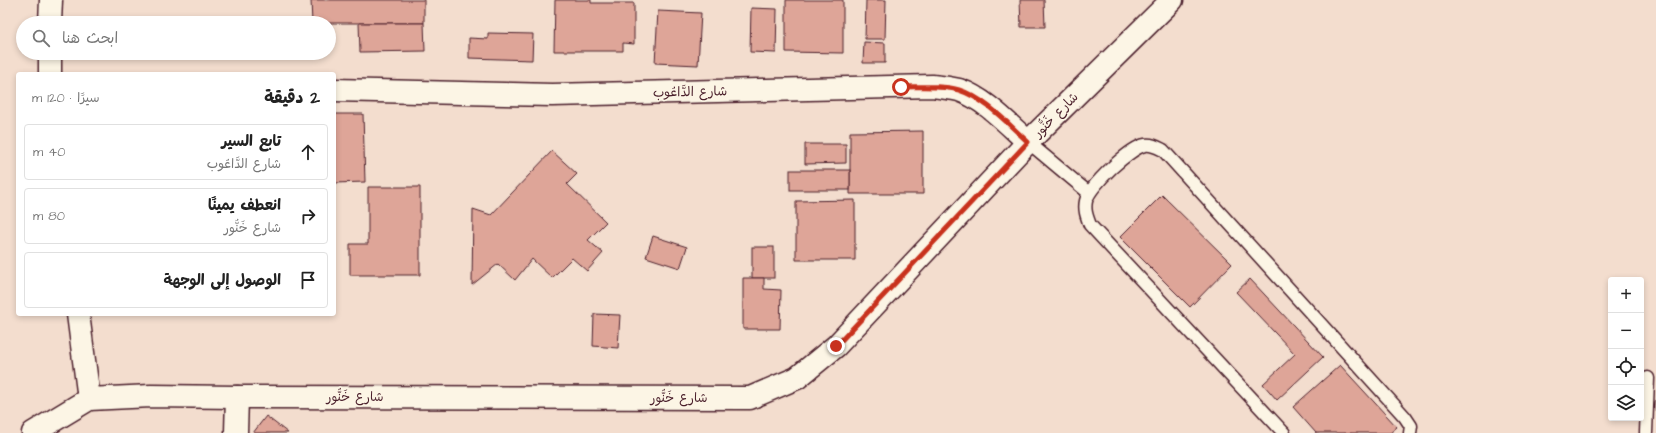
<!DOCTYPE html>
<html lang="ar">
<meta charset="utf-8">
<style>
:root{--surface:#fff;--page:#f2f2f2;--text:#222;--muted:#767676;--line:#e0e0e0}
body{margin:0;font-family:"Architects Daughter","Playpen Sans Arabic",sans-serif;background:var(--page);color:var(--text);direction:rtl}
.controls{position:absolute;right:12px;bottom:12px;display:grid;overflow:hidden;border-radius:4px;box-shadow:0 2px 6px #0003}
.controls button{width:36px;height:36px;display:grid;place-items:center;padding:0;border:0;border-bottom:1px solid var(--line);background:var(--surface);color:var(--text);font:20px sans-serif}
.stop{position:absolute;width:12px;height:12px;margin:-9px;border:3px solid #c8321e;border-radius:50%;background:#fff}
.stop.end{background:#c8321e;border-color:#fff;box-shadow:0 1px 4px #0008}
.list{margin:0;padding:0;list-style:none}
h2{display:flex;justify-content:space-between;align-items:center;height:52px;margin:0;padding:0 16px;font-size:17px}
h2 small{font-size:13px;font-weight:400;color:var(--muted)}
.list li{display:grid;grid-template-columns:26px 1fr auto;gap:12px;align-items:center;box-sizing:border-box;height:56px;margin:0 8px 8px;padding:0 8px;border:1px solid var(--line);border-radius:4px}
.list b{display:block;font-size:15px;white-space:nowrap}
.list p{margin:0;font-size:13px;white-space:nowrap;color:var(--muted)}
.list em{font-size:13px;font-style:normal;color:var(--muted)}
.icon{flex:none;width:22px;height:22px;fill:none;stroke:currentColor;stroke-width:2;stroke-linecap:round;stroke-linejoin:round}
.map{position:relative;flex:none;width:1656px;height:433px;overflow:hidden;direction:ltr}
.search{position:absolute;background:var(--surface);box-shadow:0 2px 6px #0003;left:16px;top:16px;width:320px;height:44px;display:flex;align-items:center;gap:10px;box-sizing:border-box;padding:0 14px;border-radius:22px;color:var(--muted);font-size:15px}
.panel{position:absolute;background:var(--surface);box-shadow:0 2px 6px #0003;left:16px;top:72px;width:320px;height:244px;border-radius:4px;direction:rtl}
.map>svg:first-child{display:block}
.building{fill:#dea598;stroke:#4a1f2b}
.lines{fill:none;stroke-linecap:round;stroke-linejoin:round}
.lane-casing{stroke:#4a1f2b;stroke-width:15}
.street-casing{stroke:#4a1f2b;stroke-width:25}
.lane{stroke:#fcf5e5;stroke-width:12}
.street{stroke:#fcf5e5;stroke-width:22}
.route{stroke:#c8321e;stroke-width:5}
.labels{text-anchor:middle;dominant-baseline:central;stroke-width:3;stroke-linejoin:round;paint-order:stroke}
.street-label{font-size:13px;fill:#4a1f2b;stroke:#fcf5e5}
</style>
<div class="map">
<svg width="1656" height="433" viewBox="0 0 1656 433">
<rect width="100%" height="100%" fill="#f3ddce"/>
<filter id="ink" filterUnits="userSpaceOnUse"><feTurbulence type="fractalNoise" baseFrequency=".025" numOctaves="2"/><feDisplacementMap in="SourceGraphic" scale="8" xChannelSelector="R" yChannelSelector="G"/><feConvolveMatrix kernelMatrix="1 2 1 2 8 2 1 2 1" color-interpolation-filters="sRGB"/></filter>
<g filter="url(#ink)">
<g class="building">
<path d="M311,0h113v23h-112z"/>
<path d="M555,0h36v3h43v41l-11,-1v8h-69z"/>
<path d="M786,0h57v53l-57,-1z"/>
<path d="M866,0h20l-1,39h-20z"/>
<path d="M1020,0h24l1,27h-24z"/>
<path d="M751,8l26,1 -1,44 -26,-1z"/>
<path d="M658,11l43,2 -3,52 -43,-2z"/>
<path d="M359,23h65l1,28 -65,1z"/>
<path d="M488,33l45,1 -1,26 -63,-2v-20l19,1z"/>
<path d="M864,42l21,1v20h-22z"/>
<path d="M334,114h29l2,68 -31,1z"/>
<path d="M923,131v63h-73v-62z"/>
<path d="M805,144h41v19l-41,1z"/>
<path d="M552,151l25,23 -10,10 39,38 -18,18 15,13 -16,18 -15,-13 -20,20 -20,-19 -17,21 -17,-16 -26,21 1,-76 18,6z"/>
<rect x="790" y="170" width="60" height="20"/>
<path d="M368,187h52v88h-70v-31h18z"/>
<path d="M1162,195l70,69 -42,43 -70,-70z"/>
<path d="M855,200v60h-59v-59z"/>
<path d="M653,236l34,11 -7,21 -34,-11z"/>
<rect x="752" y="247" width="22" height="31"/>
<path d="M743,278h21v11l17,1 -1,39h-37z"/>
<path d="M1250,279l73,78 -46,43 -14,-16 32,-30 -59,-62z"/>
<path d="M594,314l26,1 -2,33 -25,-2z"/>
<path d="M1340,365l57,62 -7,6h-74l-23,-26z"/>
<path d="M266,416l22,17h-35z"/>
</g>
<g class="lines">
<defs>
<g id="lane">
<path d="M1028,142l61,51"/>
<path d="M1284,433l-194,-208c-3,-8 -6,-15 -4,-24 3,-15 45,-54 59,-56 7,-1 12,2 18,5l242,267 6,9 -1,7"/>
<path d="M1646,433l2,-55"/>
</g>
<g id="street">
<path d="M50,23l1,-23"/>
<path d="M50,74v-21"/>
<path d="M334,90l218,5 380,-9c9,1 18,2 27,4 25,8 50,35 69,52"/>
<path d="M78,314l11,85"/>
<path d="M33,433l56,-34 62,-3 86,1 513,1 47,-20 39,-32 192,-204 144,-142"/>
<path d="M236,433l1,-36"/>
</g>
</defs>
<use href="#lane" class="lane-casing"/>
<use href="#street" class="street-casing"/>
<use href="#lane" class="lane"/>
<use href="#street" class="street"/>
</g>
</g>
<g class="lines" filter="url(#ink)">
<path class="route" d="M836,346l192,-204c-19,-17 -43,-44 -69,-52 -18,-5 -39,-3 -58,-3"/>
</g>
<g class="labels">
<g class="street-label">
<text transform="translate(690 92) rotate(-1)">شارع الدَّاعُوب</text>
<text transform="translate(1056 115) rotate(-45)">شارع خَنُّور</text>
<text x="355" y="397">شارع خَنُّور</text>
<text x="679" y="398">شارع خَنُّور</text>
</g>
</g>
</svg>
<div class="controls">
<button>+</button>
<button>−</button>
<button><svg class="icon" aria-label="locate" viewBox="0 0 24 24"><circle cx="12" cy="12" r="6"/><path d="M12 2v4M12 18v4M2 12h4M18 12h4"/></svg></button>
<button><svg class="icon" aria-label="layers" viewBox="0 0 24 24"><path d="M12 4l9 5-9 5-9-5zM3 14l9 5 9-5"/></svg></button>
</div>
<div class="stop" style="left:901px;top:87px"></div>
<div class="stop end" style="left:836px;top:346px"></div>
<div class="search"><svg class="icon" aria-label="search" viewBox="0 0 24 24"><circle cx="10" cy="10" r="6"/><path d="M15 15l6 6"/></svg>ابحث هنا</div>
<section class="panel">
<h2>2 دقيقة<small>سيرًا · 120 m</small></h2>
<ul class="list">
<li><svg class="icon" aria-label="ahead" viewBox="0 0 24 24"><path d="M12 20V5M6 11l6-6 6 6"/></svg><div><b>تابع السير</b><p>شارع الدَّاعُوب</p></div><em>40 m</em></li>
<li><svg class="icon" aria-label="right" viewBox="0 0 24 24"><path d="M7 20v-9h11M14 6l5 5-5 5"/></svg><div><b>انعطف يمينًا</b><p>شارع خَنُّور</p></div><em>80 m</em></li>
<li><svg class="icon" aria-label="arrive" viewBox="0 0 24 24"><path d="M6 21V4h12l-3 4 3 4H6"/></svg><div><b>الوصول إلى الوجهة</b></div></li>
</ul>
</section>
</div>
